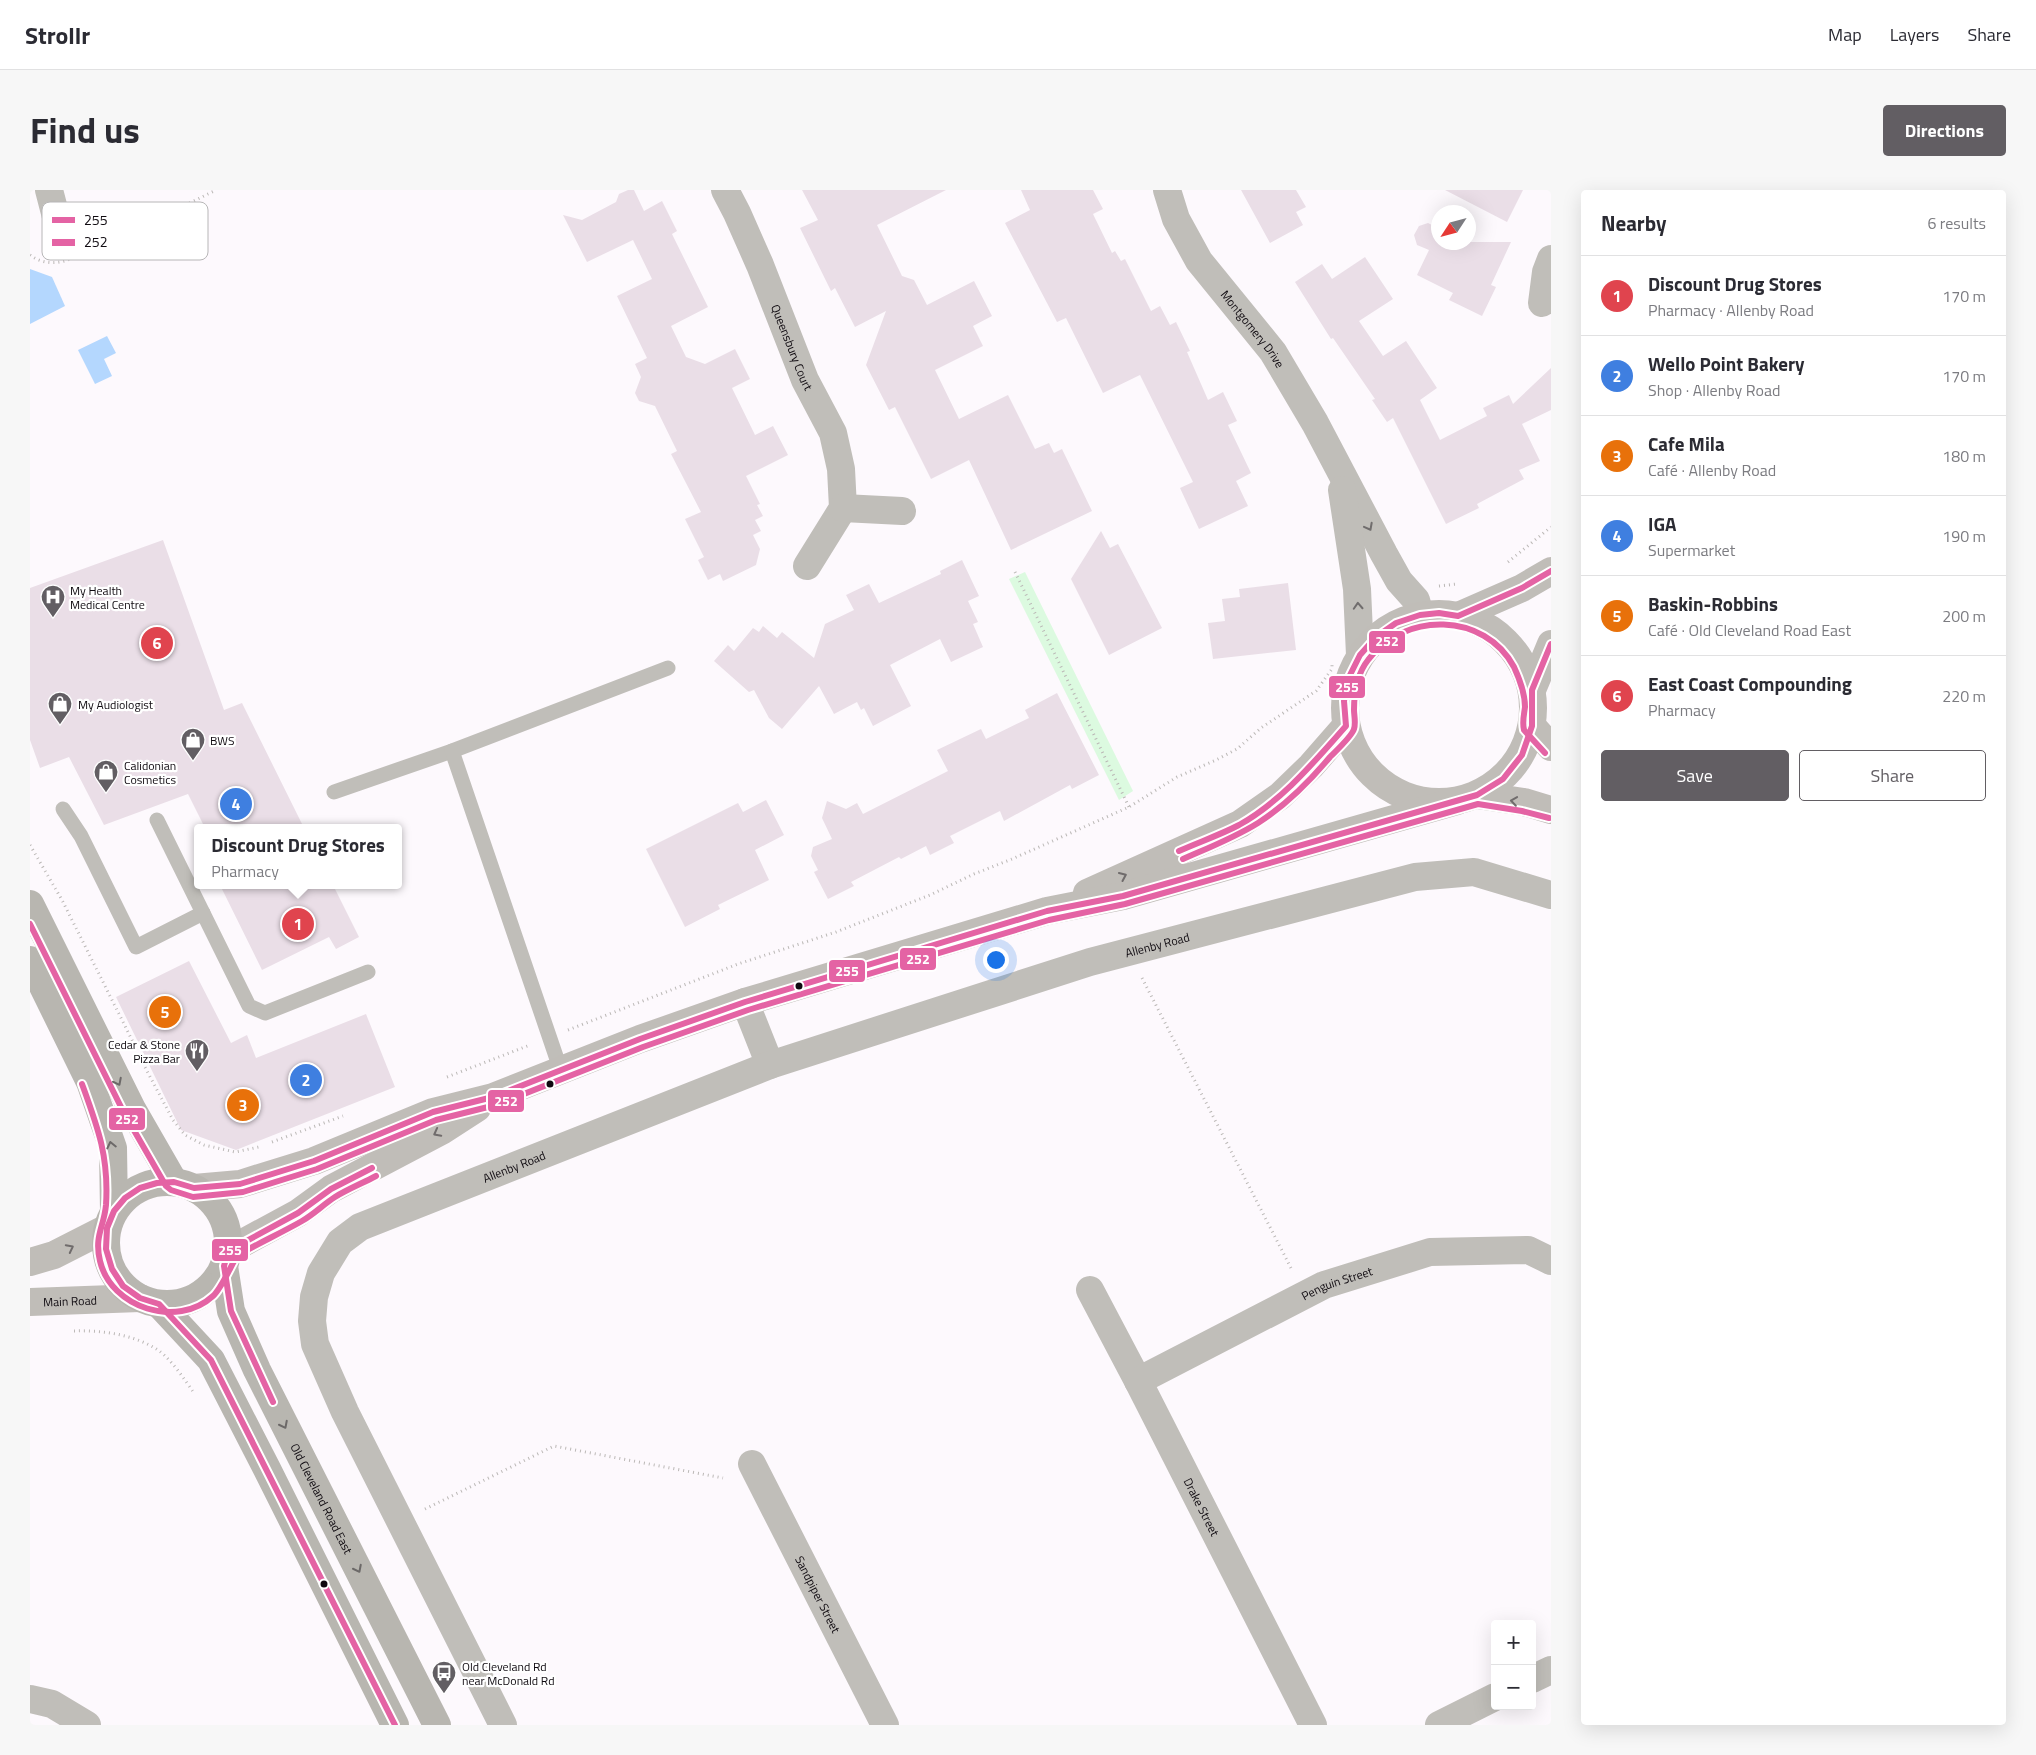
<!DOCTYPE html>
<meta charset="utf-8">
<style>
:root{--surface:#fff;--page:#f7f7f7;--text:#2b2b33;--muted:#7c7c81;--line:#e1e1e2;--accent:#625e63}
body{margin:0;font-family:"Titillium Web",sans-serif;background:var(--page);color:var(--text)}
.controls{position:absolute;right:15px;bottom:15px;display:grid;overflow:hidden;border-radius:5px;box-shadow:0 5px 20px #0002}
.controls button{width:45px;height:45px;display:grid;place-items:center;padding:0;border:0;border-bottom:1px solid var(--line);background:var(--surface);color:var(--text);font:25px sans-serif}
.compass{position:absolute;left:1401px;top:15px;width:45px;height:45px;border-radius:50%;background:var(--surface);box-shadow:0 5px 20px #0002;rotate:234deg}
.you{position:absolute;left:965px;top:769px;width:18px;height:18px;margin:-12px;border:4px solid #fff;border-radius:50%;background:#1a73e8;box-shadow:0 0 0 8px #1a73e833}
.badge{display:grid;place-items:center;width:32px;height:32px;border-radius:50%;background:var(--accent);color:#fff;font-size:16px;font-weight:700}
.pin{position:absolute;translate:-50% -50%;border:2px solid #fff;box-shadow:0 1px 5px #0006}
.popup{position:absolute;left:164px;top:634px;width:208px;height:65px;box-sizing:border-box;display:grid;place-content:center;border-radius:5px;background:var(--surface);filter:drop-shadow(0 1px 4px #0005);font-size:16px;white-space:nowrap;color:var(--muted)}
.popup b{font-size:19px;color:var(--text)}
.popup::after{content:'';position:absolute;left:50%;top:100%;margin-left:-10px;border:10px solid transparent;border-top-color:var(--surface)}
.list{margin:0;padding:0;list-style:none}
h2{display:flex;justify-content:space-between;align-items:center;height:65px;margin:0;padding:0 20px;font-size:21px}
h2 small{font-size:16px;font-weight:400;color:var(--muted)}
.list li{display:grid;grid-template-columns:32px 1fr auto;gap:15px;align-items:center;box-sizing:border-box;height:80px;padding:0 20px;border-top:1px solid var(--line)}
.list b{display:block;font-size:19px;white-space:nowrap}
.list p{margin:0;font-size:16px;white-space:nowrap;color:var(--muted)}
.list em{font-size:16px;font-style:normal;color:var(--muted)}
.actions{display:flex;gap:10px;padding:15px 20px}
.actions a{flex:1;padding:11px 0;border:1px solid var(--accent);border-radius:5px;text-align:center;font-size:18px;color:var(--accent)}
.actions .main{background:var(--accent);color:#fff}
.map{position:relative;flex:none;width:1521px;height:1535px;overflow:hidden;border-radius:5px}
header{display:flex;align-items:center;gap:30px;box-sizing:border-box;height:70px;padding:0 25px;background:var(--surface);border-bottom:1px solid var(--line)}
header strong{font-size:24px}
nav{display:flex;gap:28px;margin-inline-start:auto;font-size:18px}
.intro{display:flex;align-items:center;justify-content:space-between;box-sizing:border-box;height:120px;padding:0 30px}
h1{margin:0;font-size:35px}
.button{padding:12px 22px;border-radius:5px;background:var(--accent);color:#fff;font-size:18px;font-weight:700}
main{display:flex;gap:30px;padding:0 30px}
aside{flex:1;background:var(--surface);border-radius:5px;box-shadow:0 5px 20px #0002}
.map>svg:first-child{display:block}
.green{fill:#dcfae0}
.water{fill:#b4d7fe}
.building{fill:#eadee7}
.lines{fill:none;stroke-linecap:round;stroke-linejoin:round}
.path{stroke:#bbb8b6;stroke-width:3;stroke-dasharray:1 4;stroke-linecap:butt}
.lane{stroke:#c0beb9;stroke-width:15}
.street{stroke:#c0beb9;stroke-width:28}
.secondary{stroke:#c0bdb8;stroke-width:28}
.primary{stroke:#b8b6b0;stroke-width:28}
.bus-1-casing{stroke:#fff;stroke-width:10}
.bus-2-casing{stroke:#fff;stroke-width:10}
.bus-1{stroke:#e463a4;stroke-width:6}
.bus-2{stroke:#e463a4;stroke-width:6}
.oneway{stroke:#706d6d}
.oneway2{stroke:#706c6c}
.oneway3{stroke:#6c6968}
.bus-dot{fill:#0f0a10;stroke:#fff;stroke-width:2}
.labels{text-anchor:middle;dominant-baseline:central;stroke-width:4.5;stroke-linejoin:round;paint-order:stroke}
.street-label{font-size:12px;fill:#0f0a10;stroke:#fff}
.poi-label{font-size:12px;fill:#0f0a10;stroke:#fff;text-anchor:start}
.key{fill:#fff;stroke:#b7b6b7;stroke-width:1}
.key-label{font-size:14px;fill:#0f0a10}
.line-badge{stroke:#fff;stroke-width:2}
.badge-label{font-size:14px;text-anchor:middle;font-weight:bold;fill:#fff}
</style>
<header>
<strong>Strollr</strong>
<nav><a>Map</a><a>Layers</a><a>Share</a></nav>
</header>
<div class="intro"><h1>Find us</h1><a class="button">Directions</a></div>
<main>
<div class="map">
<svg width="1521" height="1535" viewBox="0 0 1521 1535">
<rect width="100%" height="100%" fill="#fdf9fd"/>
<path class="green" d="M995,382l108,219 -14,9 -110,-221z"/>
<g class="water">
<path d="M0,79l22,8 13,29 -35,18z"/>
<path d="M77,146l9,17 -12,6 8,17 -17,8 -17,-34z"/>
</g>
<g class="building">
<path d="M598,0h6l10,21 18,-10 15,30 -5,3 36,73 -37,19 15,31 19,7 30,-15 15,30 -18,9 23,47 18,-9 15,29 -42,21 14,28 -3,1 6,11 -8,4 6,11 -8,4 7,14 -4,16 -33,16 -3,-7 -12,6 -10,-20 6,-3 -19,-38 16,-7 -30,-58 6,-3 -22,-45 -16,-5 -4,-8 6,-16 -6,-13 12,-6 -30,-62 35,-17 -19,-39 -46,22 -24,-47 19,5 34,-18 3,-8z"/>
<path d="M772,0h144l-69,35 25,51 12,4 13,25 47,-24 18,35 -19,10 10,20 -48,24 24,49 49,-24 27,54 14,-6 5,10 8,-4 30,62 -81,39 -42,-90 -38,19 -36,-72 -6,3 -23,-45 20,-54 -31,16 -20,-39 -4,3 -31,-63 18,-8z"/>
<path d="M991,0h72l10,19 -10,5 19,39 3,-2 6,10 4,-2 26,52 9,-5 10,19 6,-3 14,29 -3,1 21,48 15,-8 14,29 -9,4 23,48 -15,8 12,25 -49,23 -19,-41 13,-6 -53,-107 -37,18 -37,-75 -9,4 -52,-99 25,-13z"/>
<path d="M1211,0h55l10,17 -10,5 7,13 -33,18z"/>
<path d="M1415,0h78l-16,32z"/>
<path d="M1398,33l10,5v14h73l-20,43 5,2 -14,29 -33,-16 4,-7 -36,-18 12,-25 -12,-5 -3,-10 5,-9z"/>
<path d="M1335,67l28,42 -34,22 24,35 23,-15 31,47 -17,12 20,40 47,-24 -4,-8 26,-13 4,9 38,-36v42l-29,14 18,37 -21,9 5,9 -47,25 2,4 -33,16 -53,-106 -6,4 -15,-22 3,-1 -42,-61 -2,1 -36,-57 27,-18 10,15z"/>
<path d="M1071,341l9,17 8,-4 44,84 -53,27 -38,-76z"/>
<path d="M133,350l61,170 18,-7 62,125h-99l-17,-34 -84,31 -35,-68 -29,11 -10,-28v-152z"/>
<path d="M932,370l17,36 -11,5 10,21 -5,2 10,23 -32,15 -11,-23 -50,26 21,41 -38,20 -9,-18 -3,2 -4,-8 -23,12 -15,-28 -37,43 -13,-11 -15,-28 -5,2 -35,-31 14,-16 6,6 19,-23 6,4 4,-6 14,12 5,-6 32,26 11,-34 29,-14 -8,-15 23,-11 10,19 62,-29 -1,-3z"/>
<path d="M1258,393l8,67 -83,9 -5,-36 17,-2 -3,-22 18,-2 -1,-8z"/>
<path d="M1027,503l42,82 -27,14 -2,-4 -66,36 -4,-10 -50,25 4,7 -24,12 -4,-9 -25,13 -2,-2 -48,25 3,4 -26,13 -14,-27 4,-2 -7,-14 2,-9 19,-8 -10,-21 5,-17 19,8 11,-6 6,11 85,-43 -11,-21 44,-21 5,10 43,-21 -4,-8z"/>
<path d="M736,610l18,35 -29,15 14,30 -51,25 2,4 -35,18 -39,-78 92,-46 5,9z"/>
<path d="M190,695h113l26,52 -23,12 -7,-12 -67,33z"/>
<path d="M159,771l42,82 16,-8 9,23 110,-44 29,73 -159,63 -55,-20 -65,-133z"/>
</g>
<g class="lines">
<g class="path">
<path d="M68,43l12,1 3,7 103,-51"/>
<path d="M0,65c27,21 73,-5 71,-40"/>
<path d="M1478,372l43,-35"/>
<path d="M985,382l114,235"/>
<path d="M1409,396l18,-2"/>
<path d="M0,655l32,55 73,146"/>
<path d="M1112,788l150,292"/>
<path d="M538,840l170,-66 98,-32 94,-37 44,-21 38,-15 117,-52 48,-30 39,-17 21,-11 24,-21 55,-37 16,-22v-7"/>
<path d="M108,864l35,66 12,15 19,10 31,7 24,-5"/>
<path d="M417,887l83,-32"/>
<path d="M242,952l71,-26"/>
<path d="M44,1141c26,-1 56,3 79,16 16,8 31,32 41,46"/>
<path d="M395,1319l129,-63 169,32"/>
</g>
<g class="lane">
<path d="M304,602l118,-41"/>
<path d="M33,619l18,27 55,111 67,-34"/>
<path d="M127,630l92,186 16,7 103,-41"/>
<path d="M531,881l-109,-320 216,-83"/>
</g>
<g class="street">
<path d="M19,0l7,27"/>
<path id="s1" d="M695,0l12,23 23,52 45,115 28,53 8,36 2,39 -36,58"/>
<path id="s2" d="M1137,0l9,29 23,42 74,91 42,71 69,131 15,27 17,19 4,15"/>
<path d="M1512,113l4,-31 5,-13"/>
<path d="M1312,300l15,99 3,66"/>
<path d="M813,318l59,3"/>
<path d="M715,812l25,63"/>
<path id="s3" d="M1060,1100l48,91 175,344"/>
<path id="s4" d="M1108,1191l186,-96 106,-33 98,-2 23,11"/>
<path id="s5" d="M722,1274l133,261"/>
<path d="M1502,1489l19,-9"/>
<path d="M0,1509l22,5 35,21"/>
<path id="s6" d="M473,1535l-158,-313 -30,-68 -3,-23 2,-24 7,-24 19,-31 20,-15 410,-162 320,-103 325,-85 59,-5 77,23"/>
<path d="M1409,1535l56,-28"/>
</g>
<g class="secondary">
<circle cx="1409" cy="518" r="94"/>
<path d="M1428,426l64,-28 29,-17"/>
<path d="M1502,500l19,-46"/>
<path d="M1502,536l19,21"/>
<path d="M1447,605l47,7 27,8"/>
<path d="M1057,703l153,-69 40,-28 31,-30 35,-40"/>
<path d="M164,998l46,-4 74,-23 119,-49 60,-15 147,-58 105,-37 302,-91 76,-15 334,-95"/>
<path d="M198,1061l70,-38 33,-24 112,-59 34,-22"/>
<path d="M0,1072l24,-7 53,-27"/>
<path id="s7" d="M0,1112l110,-4"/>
</g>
<g class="primary">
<path d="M0,714l102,205 42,73"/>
<path d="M0,770l60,122 23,66 1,63"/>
<circle cx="137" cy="1053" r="61"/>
<path id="s8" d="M194,1076l7,45 26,59 180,355"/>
<path d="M129,1114l52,56 56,109 128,256"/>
</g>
<defs>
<g id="bus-1">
<path d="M1149,661c20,-9 41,-16 60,-26 43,-24 75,-63 107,-99l-2,-25 5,-24 11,-22 16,-18 20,-14 24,-8 19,-2 19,3 64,-28 29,-17"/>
<path d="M243,1212l-42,-91 -7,-45 4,-15 70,-38 33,-24 41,-21"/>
<path d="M365,1535l-184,-365 -52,-56 -19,-6 -17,-12 -11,-17 -6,-20 1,-21 7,-17 11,-13 15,-10 17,-5 17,-1 20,6 46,-4 74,-23 119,-49 60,-15 147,-58 105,-37 302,-91 76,-15 354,-101 26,-16 19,-24 10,-29v-36l19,-46"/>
</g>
<g id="bus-2">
<path d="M1153,669c25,-11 51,-21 75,-36 27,-17 51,-41 72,-66 6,-6 22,-21 24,-28 2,-6 0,-14 0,-19 0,-18 3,-36 14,-50 36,-49 117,-48 146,7 6,13 11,26 11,40 -1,8 -3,15 -1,23l21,23"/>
<path d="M0,734l94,189 42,73 5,4 22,7 50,-5 74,-23 119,-49 60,-15 147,-58 105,-37 301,-90 76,-16 353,-100 44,7 27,7"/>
<path d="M52,894c16,44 27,73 24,121 -2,22 -12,31 -6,56 11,47 77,68 113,35 10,-9 21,-38 25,-41 21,-12 43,-22 64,-34 12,-7 22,-17 33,-24 13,-8 28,-14 41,-21"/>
</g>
</defs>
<use href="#bus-1" class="bus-1-casing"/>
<use href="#bus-2" class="bus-2-casing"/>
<use href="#bus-1" class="bus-1"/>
<use href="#bus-2" class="bus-2"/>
</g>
<defs><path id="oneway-chevron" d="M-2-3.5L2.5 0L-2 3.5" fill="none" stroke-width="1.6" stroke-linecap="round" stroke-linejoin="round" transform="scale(1.25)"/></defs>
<g class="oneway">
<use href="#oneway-chevron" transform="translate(1339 337) rotate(62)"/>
<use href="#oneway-chevron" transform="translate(1328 416) rotate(-93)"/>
</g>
<g class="oneway2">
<use href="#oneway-chevron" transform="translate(1484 611) rotate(-172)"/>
<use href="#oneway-chevron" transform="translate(1093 686) rotate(-24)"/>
<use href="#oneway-chevron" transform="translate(407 943) rotate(152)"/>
<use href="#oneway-chevron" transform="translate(40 1058) rotate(-27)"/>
</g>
<g class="oneway3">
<use href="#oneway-chevron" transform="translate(88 892) rotate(63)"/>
<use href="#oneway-chevron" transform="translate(81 955) rotate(-103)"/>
<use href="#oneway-chevron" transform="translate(254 1235) rotate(63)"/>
<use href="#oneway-chevron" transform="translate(328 1379) rotate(63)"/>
</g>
<defs>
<symbol id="hospital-pin" viewBox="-11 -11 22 30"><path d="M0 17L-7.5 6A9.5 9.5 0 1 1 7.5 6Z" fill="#625e63" stroke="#fff"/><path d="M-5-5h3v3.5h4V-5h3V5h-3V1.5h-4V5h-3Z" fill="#fff"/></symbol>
<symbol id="shop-pin" viewBox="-11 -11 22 30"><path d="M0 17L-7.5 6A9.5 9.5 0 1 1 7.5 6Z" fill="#625e63" stroke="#fff"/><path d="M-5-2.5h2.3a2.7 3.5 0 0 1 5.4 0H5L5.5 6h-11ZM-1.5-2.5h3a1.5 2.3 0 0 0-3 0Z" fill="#fff"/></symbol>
<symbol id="restaurant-pin" viewBox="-11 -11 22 30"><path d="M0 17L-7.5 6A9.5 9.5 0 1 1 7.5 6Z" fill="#625e63" stroke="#fff"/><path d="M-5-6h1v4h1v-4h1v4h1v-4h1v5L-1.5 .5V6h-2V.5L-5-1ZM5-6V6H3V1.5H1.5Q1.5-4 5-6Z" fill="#fff"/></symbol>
<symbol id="bus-pin" viewBox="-11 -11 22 30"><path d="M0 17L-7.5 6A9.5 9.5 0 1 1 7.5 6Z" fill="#625e63" stroke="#fff"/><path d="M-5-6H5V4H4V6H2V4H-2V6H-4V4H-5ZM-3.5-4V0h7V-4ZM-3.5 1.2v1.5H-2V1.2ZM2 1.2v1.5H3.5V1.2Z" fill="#fff"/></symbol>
</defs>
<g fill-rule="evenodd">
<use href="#hospital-pin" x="9" y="393" width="28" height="38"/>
<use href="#shop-pin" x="16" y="500" width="28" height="38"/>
<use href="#shop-pin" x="149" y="536" width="28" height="38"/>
<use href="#shop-pin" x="62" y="568" width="28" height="38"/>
<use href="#restaurant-pin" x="153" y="847" width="28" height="38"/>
<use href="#bus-pin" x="400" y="1469" width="28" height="38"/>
</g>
<g class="bus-dot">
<circle cx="769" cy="796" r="4.5"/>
<circle cx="520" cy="894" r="4.5"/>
<circle cx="294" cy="1394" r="4.5"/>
</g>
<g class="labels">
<g class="street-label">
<text stroke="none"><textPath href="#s2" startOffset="165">Montgomery Drive</textPath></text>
<text stroke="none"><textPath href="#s1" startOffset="171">Queensbury Court</textPath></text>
<text stroke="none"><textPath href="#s6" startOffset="1405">Allenby Road</textPath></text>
<text stroke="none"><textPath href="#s6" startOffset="724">Allenby Road</textPath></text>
<text stroke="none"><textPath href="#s4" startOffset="222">Penguin Street</textPath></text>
<text stroke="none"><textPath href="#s7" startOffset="40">Main Road</textPath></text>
<text stroke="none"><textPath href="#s8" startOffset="254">Old Cleveland Road East</textPath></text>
<text stroke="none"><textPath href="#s3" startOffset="244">Drake Street</textPath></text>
<text stroke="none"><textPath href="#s5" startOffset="146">Sandpiper Street</textPath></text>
</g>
<g class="poi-label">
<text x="40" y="400">My Health<tspan x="40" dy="14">Medical Centre</tspan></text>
<text x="48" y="514">My Audiologist</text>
<text x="180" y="550">BWS</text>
<text x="94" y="575">Calidonian<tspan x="94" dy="14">Cosmetics</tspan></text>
<text x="150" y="854" text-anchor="end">Cedar &amp; Stone<tspan x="150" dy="14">Pizza Bar</tspan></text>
<text x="432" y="1476">Old Cleveland Rd<tspan x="432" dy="14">near McDonald Rd</tspan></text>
</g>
</g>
<rect x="12" y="12" width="166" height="58" rx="8" class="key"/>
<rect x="22" y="27" width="23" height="6" fill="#e463a4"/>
<rect x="22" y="49" width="23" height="7" fill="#e463a4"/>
<g class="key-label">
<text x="54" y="35">255</text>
<text x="54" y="57">252</text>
</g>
<g class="line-badge">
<rect x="1338" y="440" width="38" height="24" rx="5" fill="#e463a4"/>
<rect x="1298" y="485" width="38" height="24" rx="5" fill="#e463a4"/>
<rect x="869" y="757" width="38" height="24" rx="5" fill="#e463a4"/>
<rect x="798" y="769" width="38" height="24" rx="5" fill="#e463a4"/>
<rect x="457" y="899" width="38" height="24" rx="5" fill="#e463a4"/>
<rect x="78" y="917" width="38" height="24" rx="5" fill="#e463a4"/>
<rect x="181" y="1048" width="38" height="24" rx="5" fill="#e463a4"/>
</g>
<g class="badge-label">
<text x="1357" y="456">252</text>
<text x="1317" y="502">255</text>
<text x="888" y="774">252</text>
<text x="817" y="786">255</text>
<text x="476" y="916">252</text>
<text x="97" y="934">252</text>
<text x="200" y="1065">255</text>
</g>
</svg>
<div class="controls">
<button>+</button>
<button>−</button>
</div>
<svg class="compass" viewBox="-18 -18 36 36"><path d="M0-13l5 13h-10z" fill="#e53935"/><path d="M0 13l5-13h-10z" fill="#7c7c81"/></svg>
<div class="you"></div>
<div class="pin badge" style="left:268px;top:734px;background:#e0444e">1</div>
<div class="popup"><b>Discount Drug Stores</b>Pharmacy</div>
<div class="pin badge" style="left:276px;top:890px;background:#3f7fe0">2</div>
<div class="pin badge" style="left:213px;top:915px;background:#e8710a">3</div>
<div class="pin badge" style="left:206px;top:614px;background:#3f7fe0">4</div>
<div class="pin badge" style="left:135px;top:822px;background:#e8710a">5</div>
<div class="pin badge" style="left:127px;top:453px;background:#e0444e">6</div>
</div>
<aside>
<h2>Nearby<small>6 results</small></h2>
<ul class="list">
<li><span class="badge" style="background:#e0444e">1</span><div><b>Discount Drug Stores</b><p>Pharmacy · Allenby Road</p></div><em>170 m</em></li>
<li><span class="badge" style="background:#3f7fe0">2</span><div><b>Wello Point Bakery</b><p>Shop · Allenby Road</p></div><em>170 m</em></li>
<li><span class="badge" style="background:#e8710a">3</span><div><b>Cafe Mila</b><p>Café · Allenby Road</p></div><em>180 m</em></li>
<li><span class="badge" style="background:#3f7fe0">4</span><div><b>IGA</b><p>Supermarket</p></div><em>190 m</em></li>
<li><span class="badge" style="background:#e8710a">5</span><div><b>Baskin-Robbins</b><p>Café · Old Cleveland Road East</p></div><em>200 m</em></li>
<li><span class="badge" style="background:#e0444e">6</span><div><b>East Coast Compounding</b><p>Pharmacy</p></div><em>220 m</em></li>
</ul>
<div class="actions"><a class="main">Save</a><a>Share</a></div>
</aside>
</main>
